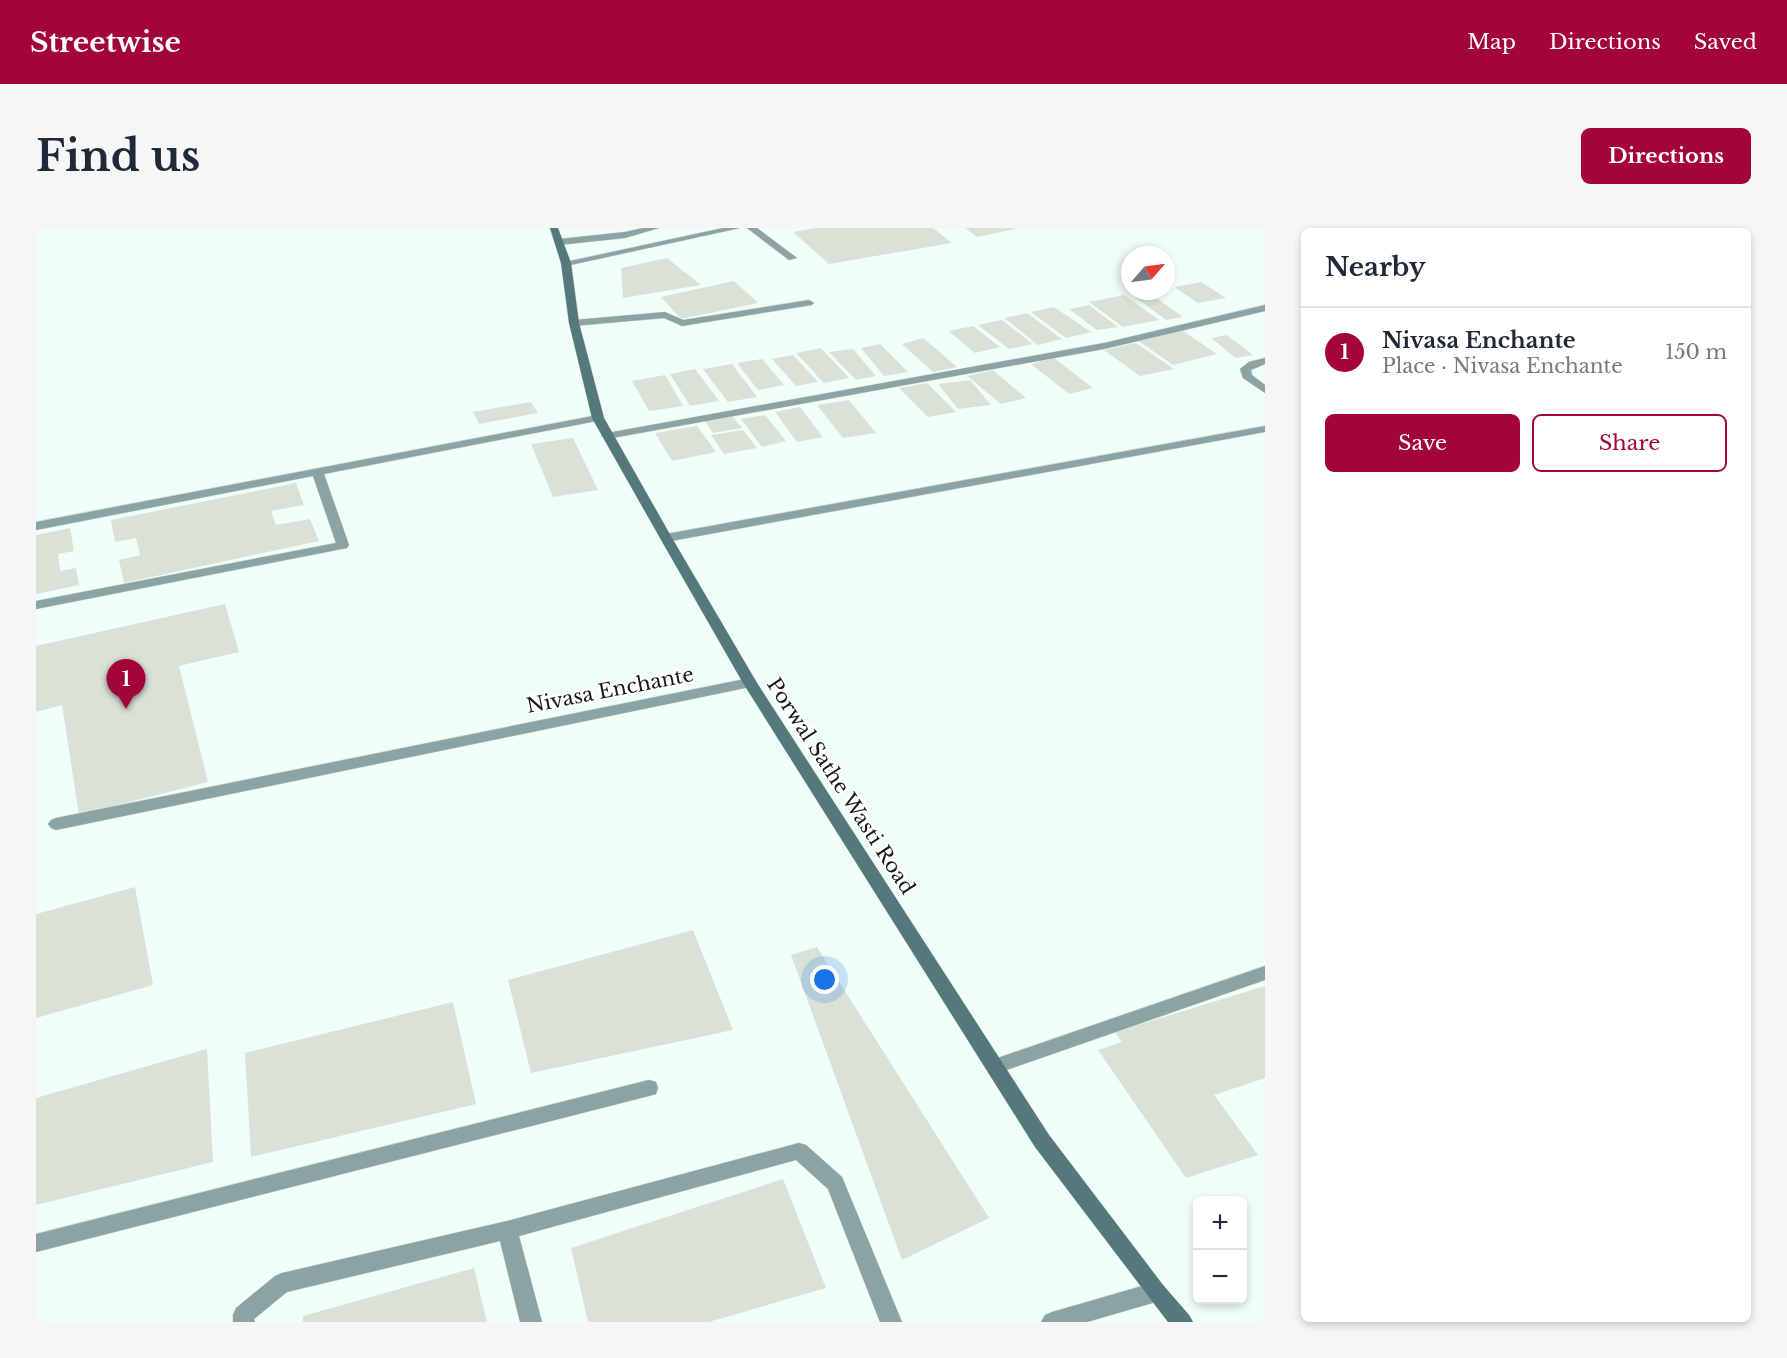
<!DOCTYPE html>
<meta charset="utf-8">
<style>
:root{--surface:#fff;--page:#f6f6f7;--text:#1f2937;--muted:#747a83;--line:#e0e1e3;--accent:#a3053b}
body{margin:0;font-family:"Libre Baskerville",serif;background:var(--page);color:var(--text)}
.controls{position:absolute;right:18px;bottom:18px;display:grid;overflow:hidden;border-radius:9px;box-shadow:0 3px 9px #0003}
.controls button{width:54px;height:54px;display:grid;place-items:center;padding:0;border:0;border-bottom:2px solid var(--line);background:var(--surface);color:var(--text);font:30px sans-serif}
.compass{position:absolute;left:1085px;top:18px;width:54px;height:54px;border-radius:50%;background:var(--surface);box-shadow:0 3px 9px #0003;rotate:62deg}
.you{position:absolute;left:789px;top:752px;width:21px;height:21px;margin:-15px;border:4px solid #fff;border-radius:50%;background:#1a73e8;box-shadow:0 0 0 9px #1a73e833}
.badge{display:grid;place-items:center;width:39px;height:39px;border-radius:50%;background:var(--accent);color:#fff;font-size:20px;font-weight:700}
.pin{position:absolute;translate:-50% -50px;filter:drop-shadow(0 2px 3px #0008)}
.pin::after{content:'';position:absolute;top:32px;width:21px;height:18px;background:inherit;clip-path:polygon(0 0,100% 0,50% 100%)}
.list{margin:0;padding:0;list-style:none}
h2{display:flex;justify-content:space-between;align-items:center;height:78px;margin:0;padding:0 24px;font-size:26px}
h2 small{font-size:20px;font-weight:400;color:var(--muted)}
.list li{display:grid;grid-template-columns:39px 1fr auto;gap:18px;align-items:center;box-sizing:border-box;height:90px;padding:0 24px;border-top:2px solid var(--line)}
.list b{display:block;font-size:22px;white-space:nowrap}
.list p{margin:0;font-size:20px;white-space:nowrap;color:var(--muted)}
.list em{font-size:20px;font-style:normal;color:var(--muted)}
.actions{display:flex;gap:12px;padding:18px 24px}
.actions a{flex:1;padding:14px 0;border:2px solid var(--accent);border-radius:9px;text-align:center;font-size:21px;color:var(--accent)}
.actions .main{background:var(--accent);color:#fff}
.map{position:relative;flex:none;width:1229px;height:1094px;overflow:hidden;border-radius:9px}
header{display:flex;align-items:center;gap:36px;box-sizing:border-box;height:84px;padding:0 30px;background:var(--accent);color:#fff}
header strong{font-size:28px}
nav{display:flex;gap:33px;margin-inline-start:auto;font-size:21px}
.intro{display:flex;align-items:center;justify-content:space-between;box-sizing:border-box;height:144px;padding:0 36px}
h1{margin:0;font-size:42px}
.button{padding:15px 27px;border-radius:9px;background:var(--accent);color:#fff;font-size:21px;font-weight:700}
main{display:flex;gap:36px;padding:0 36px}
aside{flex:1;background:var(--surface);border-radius:9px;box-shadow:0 3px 9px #0003}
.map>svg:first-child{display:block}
.building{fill:#dae2d7}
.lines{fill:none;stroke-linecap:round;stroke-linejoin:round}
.lane-casing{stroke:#cddad4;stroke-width:1}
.street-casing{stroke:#cddad4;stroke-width:1}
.secondary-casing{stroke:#cddad4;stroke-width:1}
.lane{fill:#8ba3a3;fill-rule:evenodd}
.street{fill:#8ba3a3;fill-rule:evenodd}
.secondary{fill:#55797a;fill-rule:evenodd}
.labels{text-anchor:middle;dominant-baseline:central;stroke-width:4.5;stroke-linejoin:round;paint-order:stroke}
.street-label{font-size:20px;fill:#161a18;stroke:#fff}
</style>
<header>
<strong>Streetwise</strong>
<nav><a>Map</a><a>Directions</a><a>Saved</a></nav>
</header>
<div class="intro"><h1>Find us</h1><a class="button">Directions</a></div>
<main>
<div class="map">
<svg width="1229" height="1094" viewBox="0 0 1229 1094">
<rect width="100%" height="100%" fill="#f0fef8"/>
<g class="building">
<path d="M779,0h118l19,15 -123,21 -36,-32z"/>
<path d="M929,0h50v1l-38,8z"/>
<path d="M631,30l34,27 -78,13 -2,-30z"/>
<path d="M698,53l24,22 -77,16 -20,-22z"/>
<path d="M1165,54l25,16 -28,5 -24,-16z"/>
<path d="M1115,66l32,23 -17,3 -31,-23z"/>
<path d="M1088,67l35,25 -36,7 -34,-25z"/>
<path d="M1053,77l29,22 -21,3 -28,-21z"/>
<path d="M1018,79l37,25 -25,6 -35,-26z"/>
<path d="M991,85l35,26 -24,6 -34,-27z"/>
<path d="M966,92l31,24 -24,5 -31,-24z"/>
<path d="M937,98l27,21 -25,6 -26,-22z"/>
<path d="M1144,101l37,25 -44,11 -36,-25z"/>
<path d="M1191,107l26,20 -17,3 -25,-20z"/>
<path d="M887,110l34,29 -24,5 -31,-28z"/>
<path d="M1100,115l38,26 -34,7 -36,-26z"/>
<path d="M844,116l28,28 -24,4 -23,-28z"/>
<path d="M785,120l28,30 -25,5 -28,-30z"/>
<path d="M817,121l23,27 -20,4 -27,-28z"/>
<path d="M757,127l25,27 -22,4 -24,-27z"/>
<path d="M1018,130l39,30 -24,6 -38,-30z"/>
<path d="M726,131l22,26 -26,5 -21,-27z"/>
<path d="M696,136l25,33 -29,5 -25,-33z"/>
<path d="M659,141l24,32 -29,5 -20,-32z"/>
<path d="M957,142l33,28 -25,6 -34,-28z"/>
<path d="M629,147l18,31 -34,5 -17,-30z"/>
<path d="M934,152l21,25 -33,4 -20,-25z"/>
<path d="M891,155l29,29 -28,5 -29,-29z"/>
<path d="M813,172l27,33 -33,5 -26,-33z"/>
<path d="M495,174l7,11 -59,11 -6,-12z"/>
<path d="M764,179l23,30 -26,5 -22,-30z"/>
<path d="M729,187l21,26 -24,6 -21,-28z"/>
<path d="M696,188l10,12 -29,5 -8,-12z"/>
<path d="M661,198l19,26 -44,9 -17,-28z"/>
<path d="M707,202l14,18 -33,6 -13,-19z"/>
<path d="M537,210l25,52 -45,7 -22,-53z"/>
<path d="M260,255l8,22 -33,6 5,14 34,-6 9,22 -195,42 -5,-23 21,-5 -4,-17 -21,4 -4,-22z"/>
<path d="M34,300l4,23 -16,3 2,17 16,-3 3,17 -43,9v-59z"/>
<path d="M189,376l14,48 -60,14 29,116 -129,33 -17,-110 -26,7v-66z"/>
<path d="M99,659l18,98 -117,33v-104z"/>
<path d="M657,702l40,100 -202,43 -23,-93z"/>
<path d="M781,719l172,271 -87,42 -111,-305z"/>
<path d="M1229,758v92l-51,17 44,60 -72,23 -88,-128 24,-8 -7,-10z"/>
<path d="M417,774l23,102 -225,53 -6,-104z"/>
<path d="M171,821l6,113 -177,43v-107z"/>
<path d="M747,951l43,109 -117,34h-121l-17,-74z"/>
<path d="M438,1040l13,54h-184v-6z"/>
</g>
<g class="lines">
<defs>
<g id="lane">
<path d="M687,0h17l-174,38 -5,-3z"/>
<path d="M711,0h10l40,30 -8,2z"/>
<path d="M773,72l5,3 -2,2 -130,21 -18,-8 -90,8 -5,-3 5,-3 91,-8 18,8z"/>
<path d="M1229,738v14l-270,94 -6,-3 -3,-5 3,-5z"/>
<path d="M613,852l7,2 2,6 -2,6 -7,2 -613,156v-18z"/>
<path d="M763,915l7,2 36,32 60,145h-22l-52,-133 -32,-29 -277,76 23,86h-22l-20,-81 -213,51 -33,27 1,3h-22v-7l3,-7 39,-32 7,-3 225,-52z"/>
<path d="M1120,1054l7,3 3,7 -3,7 -7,3 -69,20h-46l4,-7 7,-3z"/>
</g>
<g id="street">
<path d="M607,0h16l-34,10 -66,7 -5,-3 5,-3 66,-7z"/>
<path d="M1229,77v6l-161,38 -497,90 -6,-3 6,-3 497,-90z"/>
<path d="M1229,130v6l-14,6 1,5 13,10v8l-22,-15 -3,-9 9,-7z"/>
<path d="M562,187l4,1v4l-278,54 25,71 -2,3 -311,61v-8l300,-58 -23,-67 -277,54v-8z"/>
<path d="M1229,198v6l-599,110 -6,-4 6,-4z"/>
<path d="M714,450l5,2 2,3 -2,3 -699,144 -5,-2 -3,-4 3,-4 5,-2z"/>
</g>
<path id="secondary" d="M514,0h8l13,35 8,60 25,95 68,120 85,145 292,452 114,150 26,30 4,7h-25l-133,-175 -292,-464 -83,-145 -68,-120 -23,-95 -8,-60z"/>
</defs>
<use href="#lane" class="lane-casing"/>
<use href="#street" class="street-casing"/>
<use href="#secondary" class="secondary-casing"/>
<use href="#lane" class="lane"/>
<use href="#street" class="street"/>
<use href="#secondary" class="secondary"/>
</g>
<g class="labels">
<g class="street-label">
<text transform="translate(574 462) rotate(-11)">Nivasa Enchante</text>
<text transform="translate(805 558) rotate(57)">Porwal Sathe Wasti Road</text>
</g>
</g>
</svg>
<div class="controls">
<button>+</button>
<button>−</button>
</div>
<svg class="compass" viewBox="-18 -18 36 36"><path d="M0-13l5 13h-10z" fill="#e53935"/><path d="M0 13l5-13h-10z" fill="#747a83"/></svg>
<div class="you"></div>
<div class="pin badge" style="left:90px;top:481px">1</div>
</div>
<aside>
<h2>Nearby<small></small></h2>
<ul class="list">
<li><span class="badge">1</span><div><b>Nivasa Enchante</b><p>Place · Nivasa Enchante</p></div><em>150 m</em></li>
</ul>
<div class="actions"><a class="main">Save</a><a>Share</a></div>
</aside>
</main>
